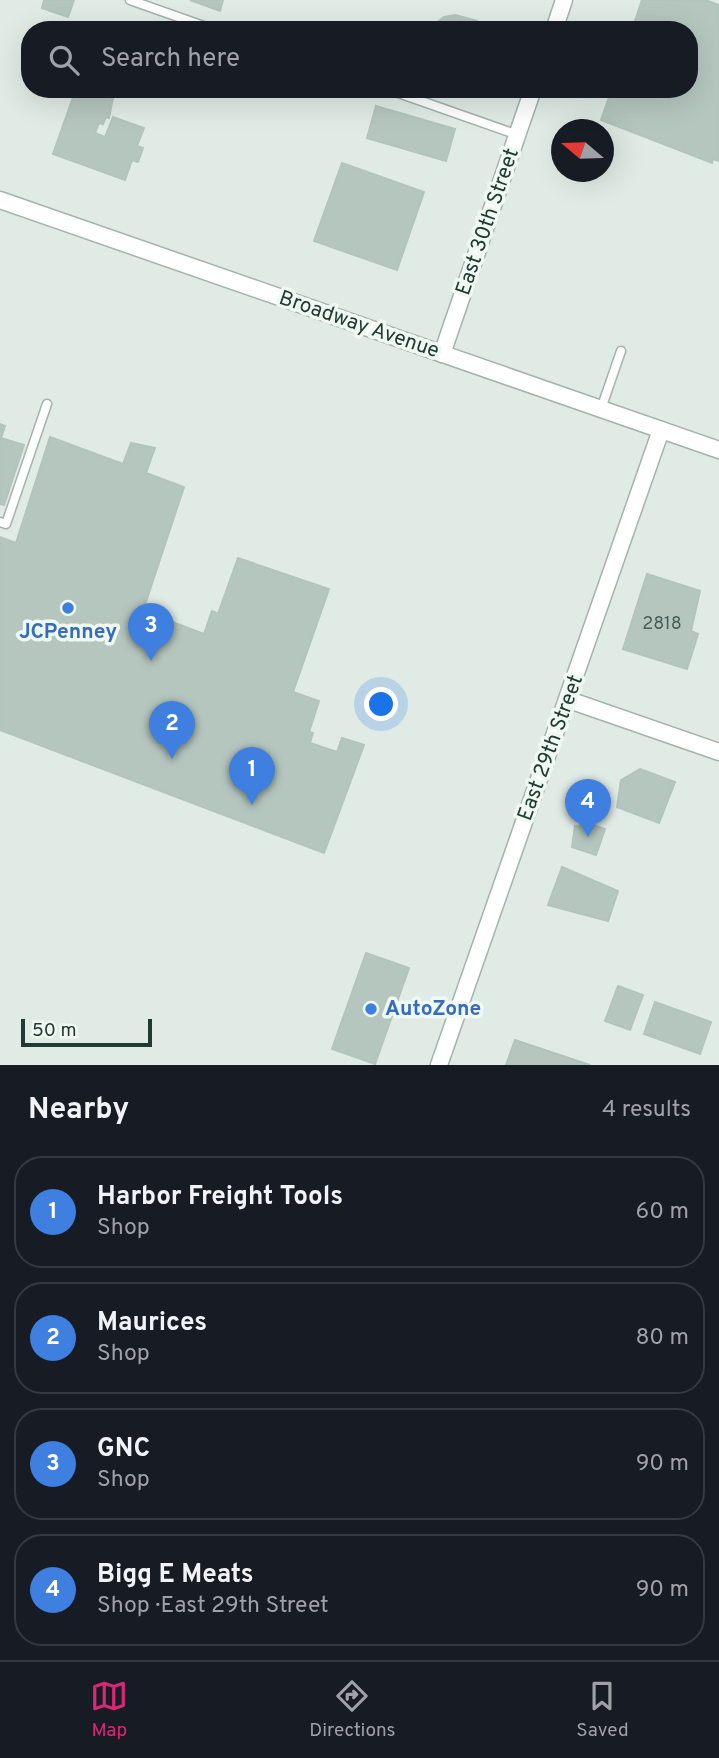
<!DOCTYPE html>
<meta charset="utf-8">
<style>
:root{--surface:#171b24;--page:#20242c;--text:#f1f3f6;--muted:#9ea1a6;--line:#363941;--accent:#db2777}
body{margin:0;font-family:Overpass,sans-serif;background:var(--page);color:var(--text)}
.compass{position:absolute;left:551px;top:119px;width:63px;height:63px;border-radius:50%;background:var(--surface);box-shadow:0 7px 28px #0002;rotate:289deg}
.scale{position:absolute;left:21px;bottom:18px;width:131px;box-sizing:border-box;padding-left:7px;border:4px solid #213b34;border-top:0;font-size:19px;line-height:24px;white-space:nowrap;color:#213b34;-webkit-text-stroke:5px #f0f8f4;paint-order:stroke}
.you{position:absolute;left:382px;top:705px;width:24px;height:24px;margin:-18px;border:5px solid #fff;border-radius:50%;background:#1a73e8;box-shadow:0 0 0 10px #1a73e833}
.badge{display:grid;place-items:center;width:46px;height:46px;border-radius:50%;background:var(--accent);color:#fff;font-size:23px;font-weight:700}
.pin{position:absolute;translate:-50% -58px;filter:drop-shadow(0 2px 4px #0008)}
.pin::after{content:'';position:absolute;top:37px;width:24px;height:21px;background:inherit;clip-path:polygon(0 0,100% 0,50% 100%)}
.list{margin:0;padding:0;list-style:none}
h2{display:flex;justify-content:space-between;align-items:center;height:91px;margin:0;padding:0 28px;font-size:30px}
h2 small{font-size:23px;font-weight:400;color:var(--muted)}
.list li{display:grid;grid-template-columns:46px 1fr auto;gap:21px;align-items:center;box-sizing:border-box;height:112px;margin:0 14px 14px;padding:0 14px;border:2px solid var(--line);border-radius:28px}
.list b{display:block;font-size:26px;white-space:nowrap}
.list p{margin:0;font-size:23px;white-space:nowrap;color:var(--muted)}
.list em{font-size:23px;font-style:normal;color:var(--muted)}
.icon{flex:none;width:38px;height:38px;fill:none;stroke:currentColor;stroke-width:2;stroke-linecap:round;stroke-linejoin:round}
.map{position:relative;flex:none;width:719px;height:1065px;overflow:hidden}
.search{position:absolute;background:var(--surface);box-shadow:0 7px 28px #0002;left:21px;right:21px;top:21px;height:77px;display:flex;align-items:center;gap:18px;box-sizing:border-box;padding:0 24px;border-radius:28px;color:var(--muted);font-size:26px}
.sheet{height:595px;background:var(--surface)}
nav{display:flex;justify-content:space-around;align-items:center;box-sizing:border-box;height:98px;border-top:2px solid var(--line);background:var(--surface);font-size:19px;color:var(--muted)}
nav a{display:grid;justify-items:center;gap:4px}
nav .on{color:var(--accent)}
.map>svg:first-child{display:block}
.building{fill:#b5c6bf;stroke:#b2c4bd;stroke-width:2}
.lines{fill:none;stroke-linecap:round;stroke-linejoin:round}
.lane-casing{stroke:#a3b3ad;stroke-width:11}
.street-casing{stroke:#a3b3ad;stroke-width:19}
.lane{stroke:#fff;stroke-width:8}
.street{stroke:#fff;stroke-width:16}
.shop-dot{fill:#3f7fe0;stroke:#f0f8f4;stroke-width:2.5}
.labels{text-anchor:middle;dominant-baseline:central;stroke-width:7;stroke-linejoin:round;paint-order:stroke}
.number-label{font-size:18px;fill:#465e57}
.street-label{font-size:21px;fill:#213b34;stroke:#f0f8f4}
.shop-label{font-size:21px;font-weight:bold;fill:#366cbe;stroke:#f0f8f4}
</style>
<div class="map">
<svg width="719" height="1065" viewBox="0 0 719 1065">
<rect width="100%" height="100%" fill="#e0ebe6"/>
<g class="building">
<path d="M44,0h30l-6,17 -26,-9z"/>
<path d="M190,0h33l-3,11z"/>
<path d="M642,0h63l14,5v156l-6,-2 -1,4 -111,-43 11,-31h77v-59h-57z"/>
<path d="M455,15l22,6 9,9h-59l17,-13z"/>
<path d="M76,89h28l10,4 -5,25 -3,-1 -3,7 -4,-1 -4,10 10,4 8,-20 31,11 -7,18 6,2 -2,6 -3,8 -6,-2 -7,20 -72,-26z"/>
<path d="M376,106l79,23 -9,32 -79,-23z"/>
<path d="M342,163l82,29 -27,78 -83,-29z"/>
<path d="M0,424l5,2 -4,12 23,7 -20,60 -4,-1z"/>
<path d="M50,437l73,27 8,-21 24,5 -9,25 38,14 -41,124 61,23 8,-23 6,3 20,-56 91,31 -36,103 26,9 -10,31 4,1 -3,10 27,9 5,-14 22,7 -40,108 -324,-123v-193l16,6z"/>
<path d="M647,574l53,17 -9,40 7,3 -11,35 -64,-20z"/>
<path d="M640,769l35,13 -16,41 -42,-16 4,-27z"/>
<path d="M582,821l23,8 -9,26 -24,-8 3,-21 4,1z"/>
<path d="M562,867l56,24 -10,30 -60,-16z"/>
<path d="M366,953l43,15 -34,96 -43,-15z"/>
<path d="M618,986l25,9 -13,35 -25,-9z"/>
<path d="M655,1002l56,20 -11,32 -56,-20z"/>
<path d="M515,1040l75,25h-84z"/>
</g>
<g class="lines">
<defs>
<g id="lane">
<path d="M130,0l85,30"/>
<path d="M387,89l131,46"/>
<path d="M601,409l20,-58"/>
<path d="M0,522l6,2 41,-120"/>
</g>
<g id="street">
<path d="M554,30l10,-30"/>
<path d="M0,200l719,250"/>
<path d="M442,354l91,-265"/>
<path d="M569,700l150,52"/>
<path d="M439,1065l222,-635"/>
</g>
</defs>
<use href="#lane" class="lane-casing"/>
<use href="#street" class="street-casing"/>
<use href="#lane" class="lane"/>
<use href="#street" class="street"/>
</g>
<g class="shop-dot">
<circle cx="68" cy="608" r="7"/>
<circle cx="371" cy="1009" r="7"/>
</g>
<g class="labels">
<g class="number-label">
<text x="662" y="624">2818</text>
</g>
<g class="street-label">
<text transform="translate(488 222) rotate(-71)">East 30th Street</text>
<text transform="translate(359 325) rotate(19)">Broadway Avenue</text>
<text transform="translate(551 748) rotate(-70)">East 29th Street</text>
</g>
<g class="shop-label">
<text x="68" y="632">JCPenney</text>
<text x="385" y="1009" text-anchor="start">AutoZone</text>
</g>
</g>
</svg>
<svg class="compass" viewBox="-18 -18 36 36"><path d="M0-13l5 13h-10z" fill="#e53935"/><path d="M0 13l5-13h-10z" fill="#9ea1a6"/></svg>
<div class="scale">50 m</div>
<div class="you"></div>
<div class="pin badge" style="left:252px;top:805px;background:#3f7fe0">1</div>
<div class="pin badge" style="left:172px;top:759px;background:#3f7fe0">2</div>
<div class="pin badge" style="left:151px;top:661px;background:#3f7fe0">3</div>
<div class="pin badge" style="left:588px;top:837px;background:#3f7fe0">4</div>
<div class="search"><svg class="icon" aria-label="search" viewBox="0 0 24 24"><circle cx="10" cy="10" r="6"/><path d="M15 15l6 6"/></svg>Search here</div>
</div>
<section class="sheet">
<h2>Nearby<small>4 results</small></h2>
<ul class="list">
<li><span class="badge" style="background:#3f7fe0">1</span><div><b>Harbor Freight Tools</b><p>Shop</p></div><em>60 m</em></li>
<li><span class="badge" style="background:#3f7fe0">2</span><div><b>Maurices</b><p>Shop</p></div><em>80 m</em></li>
<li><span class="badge" style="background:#3f7fe0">3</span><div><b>GNC</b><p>Shop</p></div><em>90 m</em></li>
<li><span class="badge" style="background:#3f7fe0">4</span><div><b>Bigg E Meats</b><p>Shop · East 29th Street</p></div><em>90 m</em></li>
</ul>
</section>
<nav>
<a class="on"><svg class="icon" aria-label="map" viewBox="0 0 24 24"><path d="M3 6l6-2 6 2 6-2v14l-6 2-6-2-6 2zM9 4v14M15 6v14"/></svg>Map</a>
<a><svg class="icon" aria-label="directions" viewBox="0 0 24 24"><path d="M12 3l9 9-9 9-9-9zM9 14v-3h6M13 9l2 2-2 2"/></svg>Directions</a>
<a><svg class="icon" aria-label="saved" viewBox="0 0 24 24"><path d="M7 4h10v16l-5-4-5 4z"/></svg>Saved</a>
</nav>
